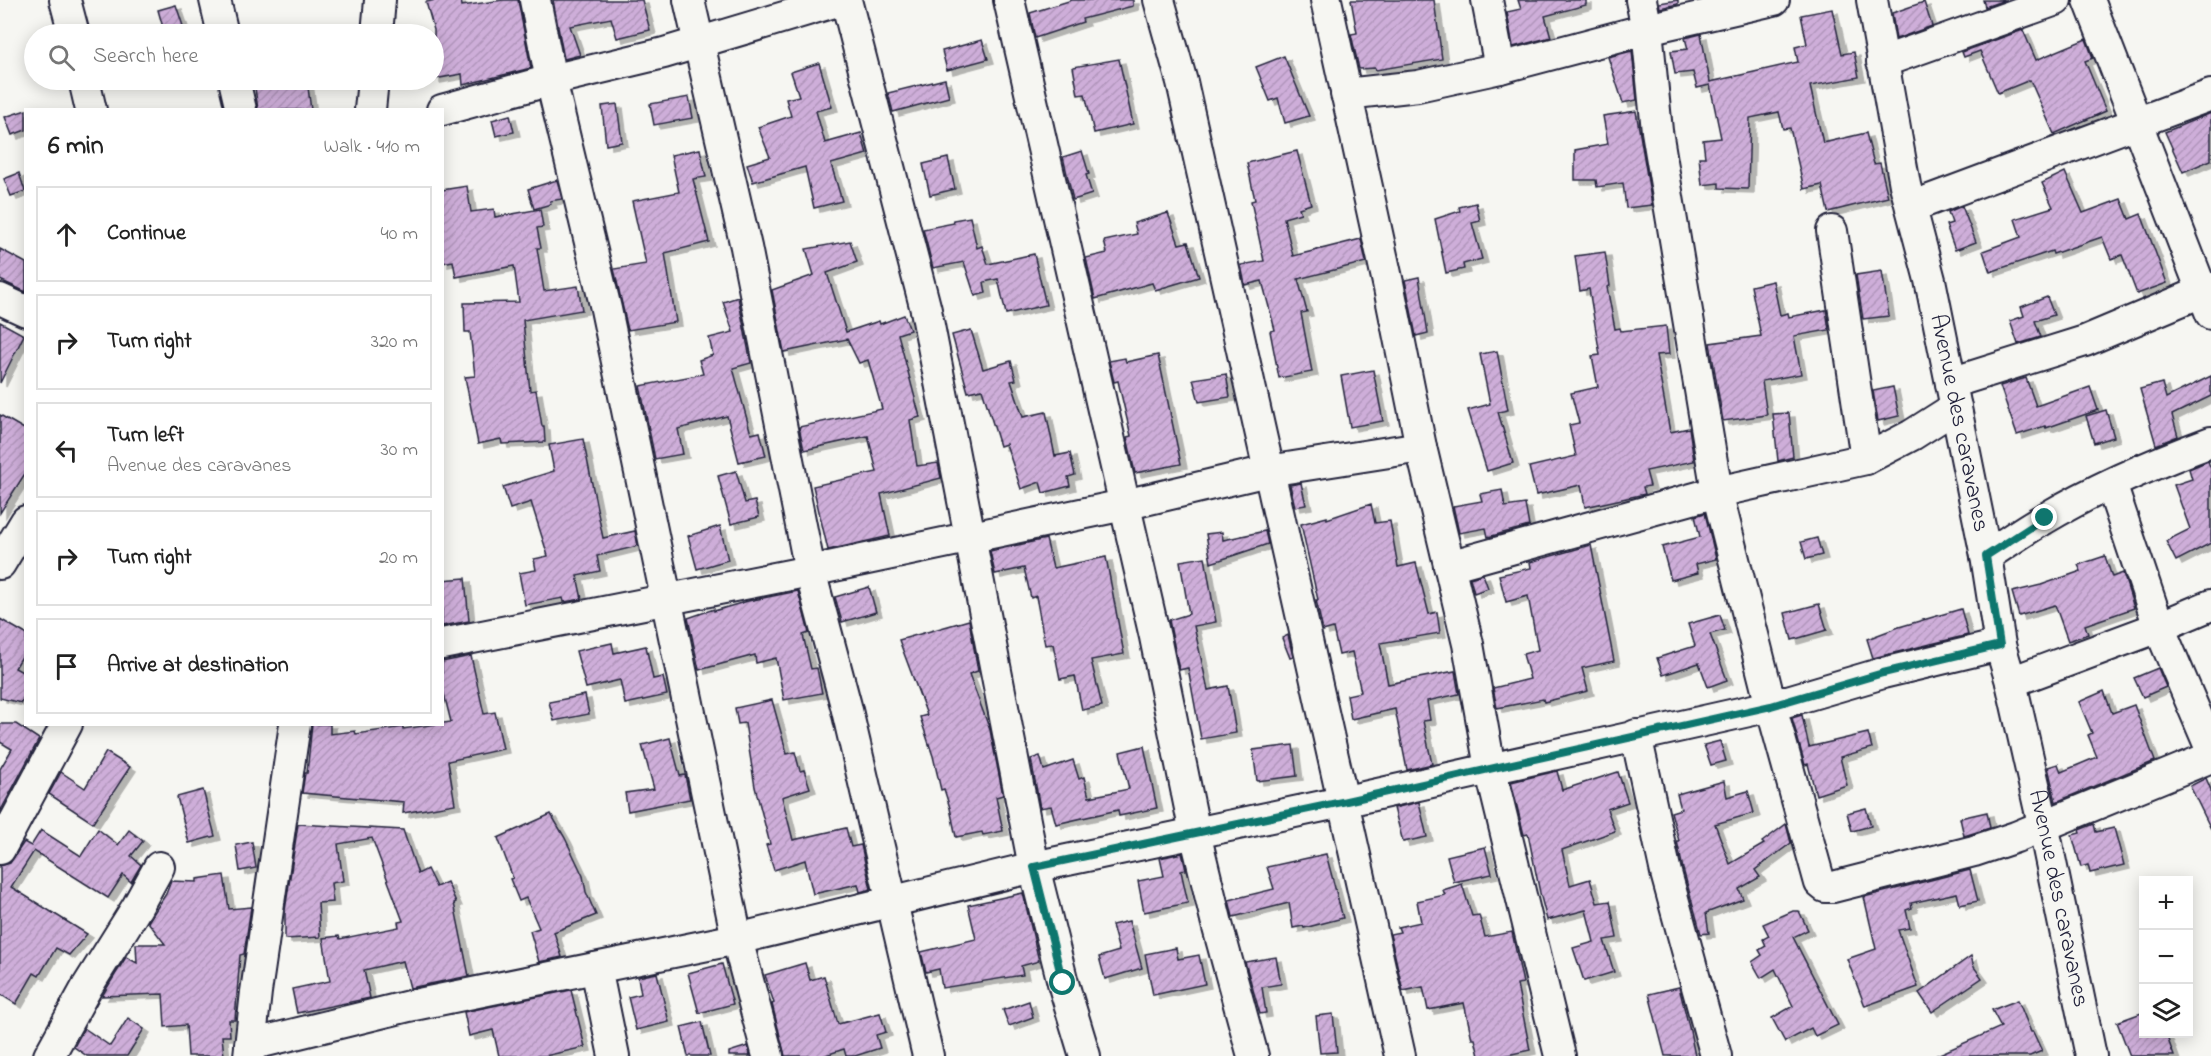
<!DOCTYPE html>
<meta charset="utf-8">
<style>
:root{--surface:#fff;--page:#f2f2f2;--text:#222;--muted:#767676;--line:#e0e0e0}
body{margin:0;font-family:"Indie Flower",sans-serif;background:var(--page);color:var(--text)}
.controls{position:absolute;right:18px;bottom:18px;display:grid;overflow:hidden;border-radius:0px;box-shadow:0 3px 15px #0003}
.controls button{width:54px;height:54px;display:grid;place-items:center;padding:0;border:0;border-bottom:2px solid var(--line);background:var(--surface);color:var(--text);font:30px sans-serif}
.stop{position:absolute;width:18px;height:18px;margin:-14px;border:4px solid #0f766e;border-radius:50%;background:#fff}
.stop.end{background:#0f766e;border-color:#fff;box-shadow:0 2px 6px #0008}
.list{margin:0;padding:0;list-style:none}
h2{display:flex;justify-content:space-between;align-items:center;height:78px;margin:0;padding:0 24px;font-size:26px}
h2 small{font-size:20px;font-weight:400;color:var(--muted)}
.list li{display:grid;grid-template-columns:39px 1fr auto;gap:18px;align-items:center;box-sizing:border-box;height:96px;margin:0 12px 12px;padding:0 12px;border:2px solid var(--line);border-radius:0px}
.list b{display:block;font-size:22px;white-space:nowrap}
.list p{margin:0;font-size:20px;white-space:nowrap;color:var(--muted)}
.list em{font-size:20px;font-style:normal;color:var(--muted)}
.icon{flex:none;width:33px;height:33px;fill:none;stroke:currentColor;stroke-width:2;stroke-linecap:round;stroke-linejoin:round}
.map{position:relative;flex:none;width:2211px;height:1056px;overflow:hidden}
.search{position:absolute;background:var(--surface);box-shadow:0 3px 15px #0003;left:24px;top:24px;width:420px;height:66px;display:flex;align-items:center;gap:15px;box-sizing:border-box;padding:0 21px;border-radius:33px;color:var(--muted);font-size:22px}
.panel{position:absolute;background:var(--surface);box-shadow:0 3px 15px #0003;left:24px;top:108px;width:420px;height:618px;border-radius:0px}
.map>svg:first-child{display:block}
.building{fill:url(#building-hatch);stroke:#22223b;stroke-width:1.5;filter:url(#shadow)}
.lines{fill:none;stroke-linecap:round;stroke-linejoin:round}
.minor-casing{stroke:#22223b;stroke-width:34}
.minor{stroke:#f6f6f2;stroke-width:30}
.route{stroke:#0f766e;stroke-width:8}
.labels{text-anchor:middle;dominant-baseline:central;stroke-width:4.5;stroke-linejoin:round;paint-order:stroke}
.street-label{font-size:24px;fill:#22223b;stroke:#f6f6f2}
</style>
<div class="map">
<svg width="2211" height="1056" viewBox="0 0 2211 1056">
<defs>
<pattern id="building-hatch" width="6" height="6" patternUnits="userSpaceOnUse" patternTransform="scale(1.5)"><rect width="6" height="6" fill="#ceaed9"/><path d="M-1 1l2-2M0 6l6-6M5 7l2-2" fill="none" stroke="#b195bb"/></pattern>
<filter id="shadow"><feDropShadow dx="6" dy="4" stdDeviation="0" flood-color="#0004"/></filter>
</defs>
<rect width="100%" height="100%" fill="#f6f6f2"/>
<filter id="ink" filterUnits="userSpaceOnUse"><feTurbulence type="fractalNoise" baseFrequency=".0167" numOctaves="2"/><feDisplacementMap in="SourceGraphic" scale="12" xChannelSelector="R" yChannelSelector="G"/><feConvolveMatrix kernelMatrix="1 2 1 2 8 2 1 2 1" color-interpolation-filters="sRGB"/></filter>
<g filter="url(#ink)">
<g class="building">
<path d="M435,0h26l1,6 41,-6h15l13,68 -68,17 -1,-11 -28,5v-49l-8,-28z"/>
<path d="M553,0h89l8,30 -33,8 -6,-20 -41,8 10,29 -16,4z"/>
<path d="M1072,0h61v6l-51,13 1,3 -48,16 -5,-25z"/>
<path d="M1351,0h83l8,59 -66,11 -1,-2 -16,1 -8,-35 6,-1z"/>
<path d="M1518,0h68v5l-41,11 6,21 -38,10 -6,-35 14,-3z"/>
<path d="M1678,0v4l-18,4 -1,-5z"/>
<path d="M1983,0h22l-20,7z"/>
<path d="M1924,2l8,24 -36,13 -4,-26z"/>
<path d="M176,5l7,21 -19,5 -6,-21z"/>
<path d="M1832,9l10,45 12,-2 5,25 -49,9 13,57 43,-10 8,31 6,-1 8,34 -60,15 -6,-27 -18,4 -14,-61 -7,1 -4,-17 -29,6 -2,71 -29,-1v-5l-17,2 -3,-28h6l-2,-17 18,-2 -11,-53 -13,3 -4,-16 -18,2 -4,-23 17,-2 -3,-11 16,-4 9,48 88,-20 -3,-15 12,-3 -6,-29z"/>
<path d="M2023,30l13,30 50,-21 7,19 -8,3 21,50 -52,23 -24,-54 -32,13 -18,-42 -16,6 -2,-5z"/>
<path d="M982,40l6,19 -41,11 -5,-19z"/>
<path d="M1632,51l5,49 -14,3 -15,-46z"/>
<path d="M1284,56l25,60 -24,7 -7,-25 -8,3 -14,-34z"/>
<path d="M1119,59l14,65 -39,9 -9,-39 -7,1 -5,-28z"/>
<path d="M819,63l13,44 -16,4 9,32 36,-10 6,21 -36,10 11,37 -28,7 -9,-41 -52,15 -6,-18 23,-7 -12,-30 33,-11 -5,-17 13,-3 -8,-24z"/>
<path d="M945,79l4,18 -56,15 -5,-19z"/>
<path d="M254,80h53l4,30h-53z"/>
<path d="M689,97l4,21 -39,7 -4,-21z"/>
<path d="M617,104l5,38 -16,3 -4,-39z"/>
<path d="M26,110v20l-14,5 -7,-18z"/>
<path d="M1636,111l16,94 -26,3 -3,-25 -26,4 -1,-7h-21v-30l33,-6 -5,-28z"/>
<path d="M2211,113v47l-28,12 -18,-40z"/>
<path d="M510,115l4,17 -18,4 -4,-16z"/>
<path d="M700,149l6,28 -13,2 16,63 -44,11 11,69 -48,8 -14,-61 32,-5 -14,-63 47,-9 -8,-37z"/>
<path d="M1082,151l7,23 -3,1 6,19 -19,6 -10,-43z"/>
<path d="M1297,151l14,53 -12,4 2,5 -17,5 9,38 68,-17 5,23 -68,17 9,33 -6,1 11,59 -33,6 -9,-47 5,-1 -13,-49 -17,4 -4,-20 23,-4 -13,-60 4,-1 -8,-37z"/>
<path d="M948,158l7,31 -25,6 -7,-31z"/>
<path d="M2065,172l18,41 38,-14 8,20 12,-5 26,69 -30,11 -15,-39 -11,4 -9,-22 -49,17 -1,-3 -62,21 -7,-21 38,-14 -6,-18 38,-12 -11,-24z"/>
<path d="M19,173l6,18 -14,5 -7,-17z"/>
<path d="M557,180l5,19 -12,2 1,3 -17,5 -6,-20z"/>
<path d="M467,186l4,26 23,-3 1,8 45,-8 3,18 -6,1 4,20h-4l7,43 34,-5 4,24 -59,10 7,71 6,-1 6,36h2l1,16 -43,2 -1,-5 -23,5 -13,-67 10,-1 -5,-44h-5l-1,-29 55,-1 -5,-36 -58,11 -3,-16 -11,2v-73z"/>
<path d="M1476,203l4,18 -8,2 10,36 -19,5 1,5 -18,4 -11,-54 25,-8 -1,-4z"/>
<path d="M1962,206l14,36 -21,8 -9,-25 6,-2 -4,-11z"/>
<path d="M1168,213l11,31 9,-2 11,35 -44,13 -3,-7 -57,16 -9,-41 21,-5 -3,-12 33,-7 -3,-11z"/>
<path d="M970,217l7,31 5,-2 6,18 46,-10 12,51 -40,9 -8,-35 -14,3 2,11 -11,3 -11,-34 -31,6 -10,-39 31,-6 -1,-3z"/>
<path d="M850,241l7,21 -30,11 19,59 33,-11 1,3 24,-9 6,15 -12,4 22,83 -10,3 7,46 21,-3 3,15 -60,16 9,42 -62,14 -15,-64 64,-14 -9,-36 -64,14 -5,-23 83,-18 -14,-49 -9,3 -12,-24 -63,13 -12,-62 42,-15 -8,-26z"/>
<path d="M0,249l26,14v29l-26,-12z"/>
<path d="M1605,252l5,34 -3,1 8,42 5,-1 1,3 45,-5 3,28 -13,1 14,77 19,-4 5,33 -48,10 4,15 -7,1 2,7 -60,13 -4,-22 -45,10 -7,-28 47,-11 -7,-31 10,-2 -8,-30 27,-6 -6,-31 8,-1 -11,-66 -9,2 -5,-35z"/>
<path d="M1882,271l7,45 -26,3 -7,-44z"/>
<path d="M1419,277l9,56 -12,3 -11,-56z"/>
<path d="M1773,281l7,34 8,-2 1,4 37,-7 3,20 -35,6 7,38 -39,7 5,34 -44,6 -13,-78 51,-7 -10,-50z"/>
<path d="M738,297l13,66 -18,5 18,66 9,-2 6,24 -27,6 -12,-46 -49,13 5,25 -28,5 -15,-73 63,-12 -4,-14 14,-5 -4,-17 24,-6 -10,-30z"/>
<path d="M2047,297l7,18 -19,6 6,16 -23,7 -8,-23 14,-5 -3,-9z"/>
<path d="M0,322l24,13 -24,48z"/>
<path d="M971,330l12,39 28,-8 5,19 -5,1 12,36 23,-5 9,44 15,-3 5,22 -7,2 2,9 -27,7 -3,-11 -19,7 -15,-45 -6,2 -18,-57 -14,3 -16,-57z"/>
<path d="M1497,351l11,59 -10,2 15,51 -26,8 -19,-61 22,-6 -10,-50z"/>
<path d="M1158,355l23,109 -46,9 -8,-36 4,-1 -13,-55 -4,1 -5,-21 16,-3 1,4z"/>
<path d="M1373,370l10,51 -33,6 -9,-51z"/>
<path d="M1226,374l4,23 -31,5 -6,-23z"/>
<path d="M2211,376v20l-39,19 6,21 -22,9 -16,-56 22,-6 4,15z"/>
<path d="M2026,378l10,28 54,-19 8,23 -52,18 -1,-2 -28,9 -17,-49z"/>
<path d="M1893,387l6,29 -21,5 -5,-30z"/>
<path d="M2106,410l8,27 -20,6 -8,-27z"/>
<path d="M1789,413l4,44 -15,4 -5,-47z"/>
<path d="M0,415l26,15v42l-26,41z"/>
<path d="M583,439l20,99 32,-7 3,15 -41,10 3,15 -23,5 5,23 -18,3 -1,-4 -38,7 -6,-32 17,-3 -2,-11 14,-3 -17,-54 -21,7 -7,-22 51,-16 -5,-26z"/>
<path d="M2208,461l3,8v74l-35,18 -10,-20 24,-12 -16,-44 18,-6 -3,-10z"/>
<path d="M736,471l9,32 10,-2 4,16 -28,7 -13,-48z"/>
<path d="M1301,483l5,22 -11,2 -5,-22z"/>
<path d="M1502,490l3,17 20,-3 4,22 -41,11 -2,-9 -27,5 -6,-27 29,-5 -2,-7z"/>
<path d="M1371,504l4,19 15,-2 8,46 18,-4 13,51 8,-2 3,21 -60,10 8,41 67,-13 4,23 -32,7 3,19 -7,1 9,43 -25,6 -12,-61 -44,10 -4,-24 14,-3 -9,-40 -13,3 -6,-27 -10,3 -7,-31h2l-17,-76 26,-7v2z"/>
<path d="M1705,513l11,46 -20,5 2,9 -27,7 -9,-33 38,-10 -5,-21z"/>
<path d="M720,526l8,34 -31,9 -9,-33z"/>
<path d="M1265,531l3,13 -57,19 -5,-29 16,-2 1,8z"/>
<path d="M1817,538l5,17 -16,4 -5,-17z"/>
<path d="M1046,539l7,29 53,-11 18,97 -33,6 11,46 -20,4 -7,-34 -15,3 -7,-35 -8,1 -9,-49 -5,2 -7,-30 -29,6 -5,-23z"/>
<path d="M1591,545l23,116 -32,7 6,23 -44,11 -1,-3 -46,9 -4,-20 37,-9 -7,-25 15,-4 -10,-54 -22,6 -7,-27 32,-7 -1,-6z"/>
<path d="M2105,556l7,21 11,-4 11,35 -49,17 3,9 -20,7 -13,-36 -36,11 -7,-24 29,-7 40,-14 -3,-6z"/>
<path d="M1205,557l11,65 -22,4 14,64 20,-4 8,47 -35,6 -13,-71 -9,2 -10,-50 20,-6 -9,-53z"/>
<path d="M1483,574l5,14 -14,5 -4,-15z"/>
<path d="M465,578l4,43 -27,5v-46z"/>
<path d="M869,587l7,25 -34,10 -7,-25z"/>
<path d="M798,591l11,42 -6,2 8,34 6,-1 5,25 -38,7 -8,-42 -20,5 -1,-8 -56,15 -11,-52 26,-9v2l34,-10z"/>
<path d="M1819,604l8,26 -35,10 -7,-27z"/>
<path d="M1961,609l7,26 -95,23 -6,-19 32,-12z"/>
<path d="M1720,615l5,15 -15,4 17,46 -19,7 -9,-24 -36,12 -6,-17 38,-12 -7,-22z"/>
<path d="M0,619l26,15v16l-11,18 11,6v21l-5,8 -21,-5z"/>
<path d="M969,620l9,51 -9,3 21,56 13,65 -7,2 7,34 -20,4 -1,-3 -26,5 -6,-29 -6,-19 -3,1 -8,-34 -13,-39 7,-2 -28,-75z"/>
<path d="M1288,635l5,22 -3,1 -8,-20z"/>
<path d="M612,643l2,10 32,-7 7,33 10,-2 4,18 -42,9 -5,-24 -34,8 -10,-37z"/>
<path d="M471,656l13,58 11,-2 8,37 -55,12 7,43 -52,9 1,-11 -102,-9 3,-20h2l5,-49h18v10l25,-3 1,3 47,-7v2l48,-7 -9,-36v-24z"/>
<path d="M2158,668l8,19 -23,10 -9,-19z"/>
<path d="M2104,691l8,22 22,-8 21,56 -99,41 -8,-35 10,-3 3,8 36,-15 -9,-22 4,-2 -13,-31z"/>
<path d="M585,695l4,19 -35,7 -5,-19z"/>
<path d="M772,700l15,54 8,-2 5,19 4,-1 6,18 -28,9 11,43 53,-12 5,19 10,-2 10,44 -11,3 -2,-8 -45,10 -8,-34 -31,10 -8,-25 4,-1 -15,-57 -10,-64 -7,1 -3,-16z"/>
<path d="M1802,715l7,32 59,-14 4,15 -32,9 7,28 -31,10 -8,-31 -3,1 -13,-47z"/>
<path d="M0,724h16l23,15 -39,73v-43l12,-20 -12,-7z"/>
<path d="M670,738l10,38 5,-1 5,24 -62,12 -3,-18 29,-4 -12,-44z"/>
<path d="M1720,741l6,20 -15,4 -7,-20z"/>
<path d="M1293,745l4,31 -40,5 -4,-31z"/>
<path d="M1144,746l13,62 -38,8 -1,-6 -62,14 -5,-18 -11,2 -9,-49 9,-3 4,14 29,-10 6,19 5,-2 5,20 40,-8 -9,-37z"/>
<path d="M106,752l24,15 -37,56 -44,-29 12,-22 24,16z"/>
<path d="M1557,771l5,19 56,-18 10,30 -21,7 8,22 -53,19 8,35 20,-6 7,24 13,-2 7,37 -13,2 10,32 -30,9 -11,-33 21,-6 -8,-32 -39,10 -7,-27 -12,-59 -4,1 -13,-53z"/>
<path d="M2206,778l5,12v39l-21,-43z"/>
<path d="M1724,781l3,16 21,-6 6,22 -39,11 15,40 34,-20 -2,-2 24,-18 5,19 -36,27 5,7 -21,12 4,10 -37,14 3,20 -8,1 -18,-65 -6,-28h2l-8,-29 10,-3 -4,-15z"/>
<path d="M203,790l12,46 -26,7 -12,-46z"/>
<path d="M1419,802l8,35 -24,5 -9,-34z"/>
<path d="M1866,808l5,18 -19,5 -5,-18z"/>
<path d="M1987,812l3,16 -26,8 -4,-18z"/>
<path d="M551,814l14,24 18,38 3,16 10,23 -42,17 8,25 -23,5 -9,-31 9,-3 -13,-30 -7,3 -9,-22 3,-1 -15,-40z"/>
<path d="M298,824l105,6 15,44 9,-5 9,18 11,-5 9,20 -2,1 15,73 -59,12 -7,-27 -39,9 6,28 -73,15 -5,-24 38,-8 -7,-43 16,-2 1,3 59,-12 -1,-5 5,-1 -31,-83 -34,6 5,37 -12,2 2,19 -15,1 2,34 -35,2v-28z"/>
<path d="M2094,824l2,8 18,-4 10,37 -34,8 -2,-8 -7,2 -9,-32 8,-2 -1,-3z"/>
<path d="M98,829l20,16 11,-15 14,11 -12,15 10,9 -9,15 -1,2 -8,-7 -15,23 -74,-47 -23,36 76,47 -18,21 -13,-7 -17,28 -5,-3 -18,31 -16,-10v-128l10,-3 14,-21 7,4 10,-16 40,26z"/>
<path d="M252,842l4,26 -16,3 -4,-26z"/>
<path d="M1485,847l7,27 -38,8 -7,-26z"/>
<path d="M1182,853l4,17 -5,1 7,32 -44,9 -6,-31 26,-5 -4,-18z"/>
<path d="M1326,854l17,64 -39,10 -1,-2 -10,2 -4,-25 -56,14 -4,-17 45,-11 -7,-22z"/>
<path d="M1970,870l8,31 -18,4 -3,-12 -46,10 1,5 -6,2 4,18 -12,2 20,57 -53,19 -18,-47 29,-10 -12,-52z"/>
<path d="M224,875l5,34 22,-2 -7,47 -4,1 -5,65h-6l1,16h-8l2,20h-36l-2,-31 -21,2 -2,-33 -61,2 24,-39 11,6 -1,-19h29l-17,-22 18,-28 5,-13 26,1v-3z"/>
<path d="M1462,884l10,32 7,-1 6,22 27,-5 11,51 -6,1 13,66 -27,6h-24l-4,-17h-3l-8,-36 -36,7 -5,-23 -20,4 -13,-57 10,-2 -2,-5 23,-5 -4,-21 28,-6 -2,-5z"/>
<path d="M1023,893l16,68 -18,5 2,9 -81,13 -3,-19 -13,3 -5,-20 55,-13 -8,-34z"/>
<path d="M1793,911h6l9,19 -15,7 45,88 -23,11 -4,-8 -26,14 -13,-24 21,-12 -18,-37 -14,9 -9,-16 10,-7 -3,-5 7,-4 -3,-7 6,-3 -6,-12z"/>
<path d="M1129,921l13,47 -37,11 -6,-22 20,-6 -7,-26z"/>
<path d="M1176,948l2,11 21,-4 6,29 -52,11 -8,-41z"/>
<path d="M1971,956l3,11 8,11 -50,34 -13,-19z"/>
<path d="M1276,957l5,27 -19,3 4,26 -6,1 -15,-52z"/>
<path d="M805,963l5,17 14,-4 14,48 42,-11 6,19 -10,3 4,13 -25,8h-9l-2,-7 -21,7h-38l-13,-52 2,-1 -9,-28z"/>
<path d="M722,964l11,40 -34,9 -11,-40z"/>
<path d="M657,973l12,49 -33,8 -8,-33 13,-3 -3,-17z"/>
<path d="M1679,987l11,44 5,25h-30l-16,-62z"/>
<path d="M571,990l14,57 -40,9h-46l-6,-26 -24,6 -5,-24z"/>
<path d="M2018,1000l13,32h2l9,19 -12,5h-95l66,-29 -9,-17z"/>
<path d="M1029,1001l4,16 -24,9 -6,-16z"/>
<path d="M2144,1012v22h22l8,22h-44l-13,-34z"/>
<path d="M1333,1014l4,38 -17,1 -4,-37z"/>
<path d="M128,1018l16,11 -17,27h-40l-13,-9 10,-19 26,18z"/>
<path d="M702,1022l8,34h-22l-7,-29z"/>
<path d="M748,1046l2,10h-21v-4z"/>
</g>
<g class="lines">
<defs>
<g id="minor">
<path d="M65,0l9,34"/>
<path d="M215,0l8,34"/>
<path d="M535,0l16,80 55,229 131,630 31,117"/>
<path d="M689,0l57,247 64,324 36,135 82,350"/>
<path d="M846,0l80,310 108,557 29,116 22,73"/>
<path d="M1009,0l146,637 40,196 22,91 36,132"/>
<path d="M1159,0l23,82 218,974"/>
<path d="M1326,0l62,283 33,164 47,197 22,124 70,288"/>
<path d="M1487,0l13,68"/>
<path d="M1641,0l6,29 10,102 60,361 54,214 49,177 5,4h8l141,-36 42,-14 195,-80"/>
<path id="s1" d="M1872,0l33,185 25,95 56,276 14,89 11,37 32,142 48,232"/>
<path d="M2089,0l122,314"/>
<path d="M377,34l3,-34"/>
<path d="M1882,62l174,-62"/>
<path d="M84,80l7,30"/>
<path d="M234,80l7,30"/>
<path d="M1346,94l72,-8 82,-18 147,-39 127,-29"/>
<path d="M370,110l3,-30"/>
<path d="M442,110l109,-30 113,-27 177,-53"/>
<path d="M1911,207l300,-112"/>
<path d="M1832,231l34,228"/>
<path d="M0,299l26,12"/>
<path d="M1951,383l134,-42 126,-53"/>
<path d="M2111,484l48,143 52,122"/>
<path d="M1986,556c19,-12 38,-26 58,-37 52,-31 110,-56 167,-77"/>
<path d="M0,564l26,-43"/>
<path d="M1449,566l268,-74 149,-33 46,-24 44,-28"/>
<path d="M442,644l368,-73 314,-66 144,-34 153,-24"/>
<path d="M2011,682l148,-55 52,-22"/>
<path d="M1636,735l30,138 50,183"/>
<path d="M0,849l67,-125"/>
<path d="M596,968l18,88"/>
<path d="M250,1045l159,-39 328,-67 297,-72 308,-65 429,-96 112,-33 117,-28"/>
<path d="M49,1056l38,-69 50,-80 22,-40"/>
<path d="M249,1056l7,-64 39,-268"/>
</g>
</defs>
<use href="#minor" class="minor-casing"/>
<use href="#minor" class="minor"/>
</g>
</g>
<g class="lines" filter="url(#ink)">
<path class="route" d="M1063,983l-29,-116 308,-65 429,-96 112,-33 117,-28 -14,-89 59,-38"/>
</g>
<g class="labels">
<g class="street-label">
<text stroke="none"><textPath href="#s1" startOffset="432">Avenue des caravanes</textPath></text>
<text stroke="none"><textPath href="#s1" startOffset="918">Avenue des caravanes</textPath></text>
</g>
</g>
</svg>
<div class="controls">
<button>+</button>
<button>−</button>
<button><svg class="icon" aria-label="layers" viewBox="0 0 24 24"><path d="M12 4l9 5-9 5-9-5zM3 14l9 5 9-5"/></svg></button>
</div>
<div class="stop" style="left:1063px;top:983px"></div>
<div class="stop end" style="left:2045px;top:518px"></div>
<div class="search"><svg class="icon" aria-label="search" viewBox="0 0 24 24"><circle cx="10" cy="10" r="6"/><path d="M15 15l6 6"/></svg>Search here</div>
<section class="panel">
<h2>6 min<small>Walk · 410 m</small></h2>
<ul class="list">
<li><svg class="icon" aria-label="ahead" viewBox="0 0 24 24"><path d="M12 20V5M6 11l6-6 6 6"/></svg><div><b>Continue</b></div><em>40 m</em></li>
<li><svg class="icon" aria-label="right" viewBox="0 0 24 24"><path d="M7 20v-9h11M14 6l5 5-5 5"/></svg><div><b>Turn right</b></div><em>320 m</em></li>
<li><svg class="icon" aria-label="left" viewBox="0 0 24 24"><path d="M17 20v-9H6M10 6l-5 5 5 5"/></svg><div><b>Turn left</b><p>Avenue des caravanes</p></div><em>30 m</em></li>
<li><svg class="icon" aria-label="right" viewBox="0 0 24 24"><path d="M7 20v-9h11M14 6l5 5-5 5"/></svg><div><b>Turn right</b></div><em>20 m</em></li>
<li><svg class="icon" aria-label="arrive" viewBox="0 0 24 24"><path d="M6 21V4h12l-3 4 3 4H6"/></svg><div><b>Arrive at destination</b></div></li>
</ul>
</section>
</div>
